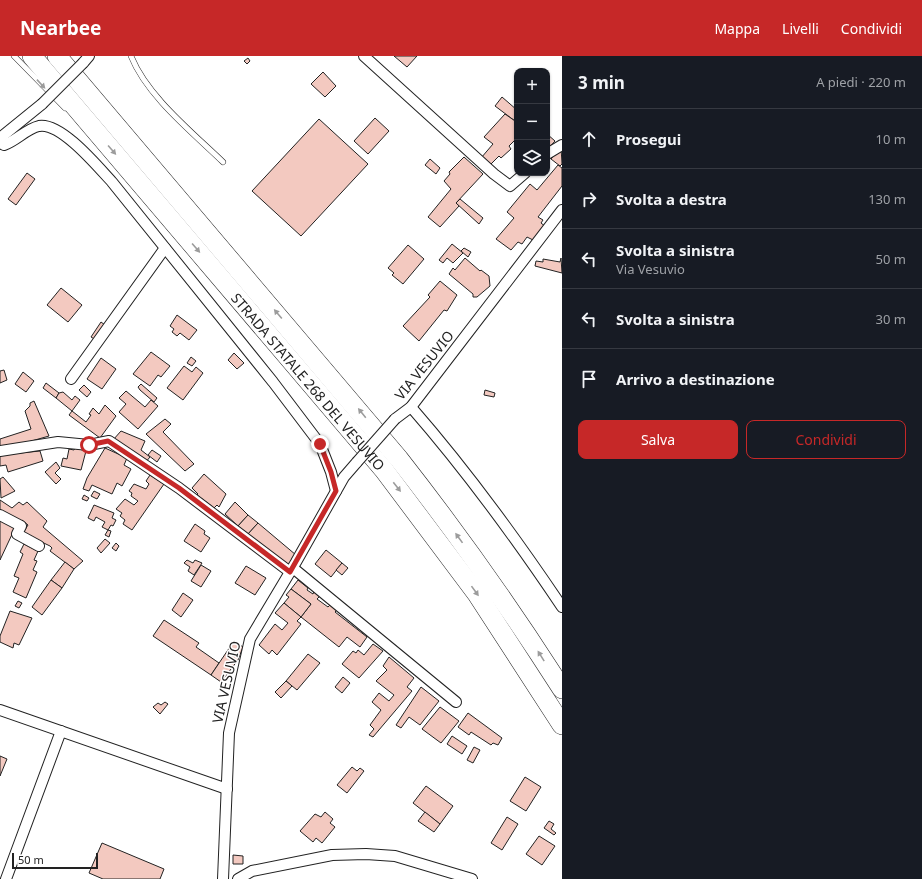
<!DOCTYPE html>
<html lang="it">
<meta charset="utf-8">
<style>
:root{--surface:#171b24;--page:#20242c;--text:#f1f3f6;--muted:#9ea1a6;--line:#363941;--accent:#c62828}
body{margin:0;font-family:"Noto Sans",sans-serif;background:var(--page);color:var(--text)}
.controls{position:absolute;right:12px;top:12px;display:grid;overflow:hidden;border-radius:8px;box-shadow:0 1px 3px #0004}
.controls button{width:36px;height:36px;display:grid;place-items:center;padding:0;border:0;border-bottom:1px solid var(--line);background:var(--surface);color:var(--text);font:20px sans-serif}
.scale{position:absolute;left:12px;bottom:10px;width:86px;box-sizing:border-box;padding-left:4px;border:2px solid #222;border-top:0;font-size:11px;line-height:14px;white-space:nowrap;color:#222;-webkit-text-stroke:3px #fff;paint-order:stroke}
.stop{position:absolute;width:12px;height:12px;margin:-9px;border:3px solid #c62828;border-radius:50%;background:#fff}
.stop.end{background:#c62828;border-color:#fff;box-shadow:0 1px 4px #0008}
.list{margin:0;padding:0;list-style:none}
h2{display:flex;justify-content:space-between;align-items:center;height:52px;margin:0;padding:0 16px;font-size:17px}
h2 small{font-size:13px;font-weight:400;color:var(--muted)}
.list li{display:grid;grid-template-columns:26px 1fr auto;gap:12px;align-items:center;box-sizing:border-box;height:60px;padding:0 16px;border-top:1px solid var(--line)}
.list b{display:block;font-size:15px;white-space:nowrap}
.list p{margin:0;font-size:13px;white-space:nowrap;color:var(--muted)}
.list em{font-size:13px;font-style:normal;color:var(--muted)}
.actions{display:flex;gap:8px;padding:12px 16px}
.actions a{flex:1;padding:9px 0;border:1px solid var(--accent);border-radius:8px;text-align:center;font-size:14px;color:var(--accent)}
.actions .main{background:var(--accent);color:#fff}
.icon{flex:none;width:22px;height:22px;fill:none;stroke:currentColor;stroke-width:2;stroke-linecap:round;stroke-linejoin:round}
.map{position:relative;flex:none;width:562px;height:823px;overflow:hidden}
header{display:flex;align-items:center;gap:24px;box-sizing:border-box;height:56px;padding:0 20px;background:var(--accent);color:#fff}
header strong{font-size:19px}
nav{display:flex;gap:22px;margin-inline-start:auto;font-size:14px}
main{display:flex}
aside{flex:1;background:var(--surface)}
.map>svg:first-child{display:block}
.building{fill:#f3c9c0;stroke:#222}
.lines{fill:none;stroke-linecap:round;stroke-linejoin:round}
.lane-casing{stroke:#222;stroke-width:6}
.street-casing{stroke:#222;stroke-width:12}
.highway-casing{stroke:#222;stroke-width:20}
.lane{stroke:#fff;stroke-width:5}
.street{stroke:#fff;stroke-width:10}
.highway{stroke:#fff;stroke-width:19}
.street-bridge-casing{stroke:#222;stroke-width:12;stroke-linecap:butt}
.street-bridge{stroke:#fff;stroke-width:10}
.oneway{fill:#9c9c9c}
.route{stroke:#c62828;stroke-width:5}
.labels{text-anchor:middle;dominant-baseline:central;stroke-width:3;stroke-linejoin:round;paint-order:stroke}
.street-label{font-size:14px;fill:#222;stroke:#fff}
</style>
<header>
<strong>Nearbee</strong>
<nav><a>Mappa</a><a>Livelli</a><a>Condividi</a></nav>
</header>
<main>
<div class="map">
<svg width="562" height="823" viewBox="0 0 562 823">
<rect width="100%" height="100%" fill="#fff"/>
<g class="building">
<path d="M394,0h23l-10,11z"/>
<path d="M248,2l2,3 -3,3 -3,-3z"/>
<path d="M323,16l13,14 -11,11 -14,-13z"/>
<path d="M502,41l15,13v9l-2,2 -20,-15z"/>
<path d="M505,58l10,7 2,-2v19l-8,8 2,3 -10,9 -2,-2 -10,10 -8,-8 12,-14 -9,-7z"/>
<path d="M375,62l14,13 -21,23 -14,-13z"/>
<path d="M319,63l49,45 -67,72 -49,-45z"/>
<path d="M547,78l8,7 -8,9z"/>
<path d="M561,91l1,17 -2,2 -9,-7z"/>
<path d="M464,101l19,17 -27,29 3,3 -19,21 -12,-10 23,-28 -7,-8 6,-7 -1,-2z"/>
<path d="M430,103l10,9 -4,6 -11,-9z"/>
<path d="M558,109l4,3v18l-24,31 5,3 -2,3 5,4 -11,14 -8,-4 -5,7 -4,-2 -7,8 -15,-11 18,-21 -7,-6 23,-28 7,6z"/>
<path d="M27,117l8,6 -19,26 -8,-6z"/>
<path d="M460,143l23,19 -4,6 -23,-21z"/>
<path d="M452,188l11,9 -10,10 -6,-5 -4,5 -4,-3z"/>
<path d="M408,189l16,14 -21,25 -11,-9 2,-2 -6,-5z"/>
<path d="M464,192l7,4 -3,5 -7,-6z"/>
<path d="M465,202l15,13 1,-1 8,6 1,10 -13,11h-4v-3l-24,-20 4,-6 2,2z"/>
<path d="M561,202l1,15 -27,-7 1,-5 7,1v-3l17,3z"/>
<path d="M440,225l17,14 -10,16 -3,-1 -25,31 -16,-15 27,-29 -2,-2z"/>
<path d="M61,232l21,17 -14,17 -21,-17z"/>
<path d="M177,259l20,15 -8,10 -9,-7 -3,3 -5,-4 2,-3 -4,-3z"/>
<path d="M101,266l4,3 -9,15 -5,-3z"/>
<path d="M151,296l19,14 -9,11 -3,-2 -8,11 -17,-12z"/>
<path d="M234,297l10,10 -7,6 -9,-9z"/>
<path d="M191,301l5,4 -4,5 -5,-3z"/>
<path d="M101,302l15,11 -14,20 -15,-10z"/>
<path d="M184,310l8,6 4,-5 7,6 -20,27 -16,-12z"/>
<path d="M4,314l3,10 -7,3v-12z"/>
<path d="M23,316l11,9 -8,11 -11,-8z"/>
<path d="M46,327l13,10 -3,5 -13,-10z"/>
<path d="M141,328l16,14 -3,4 -14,-12 -2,-3z"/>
<path d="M84,329l7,7 -4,5 -8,-7z"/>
<path d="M485,334l10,3 -1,4 -10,-2z"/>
<path d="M126,335l19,16 6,-7 7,6 -20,23 -19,-17 7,-8 -7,-6z"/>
<path d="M63,336l9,8 3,-4 5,4 -8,11 -16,-13 3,-5z"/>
<path d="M34,345l15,35 -28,8 -21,3v-8l31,-10 -6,-18 5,-5v-3z"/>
<path d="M105,349l11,11 -16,22 -31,-23 3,-4 14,11 5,-7 -2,-1 4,-6 6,6z"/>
<path d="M165,363l6,5 -8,8 31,32 -9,7 -39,-37z"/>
<path d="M121,375l24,10 -4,9 9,7 -5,6 -32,-23z"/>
<path d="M75,392l11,3 -5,19 -20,-4 2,-8 4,1 2,-10 5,1z"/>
<path d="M105,392l22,10 -3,7 7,4 -9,17 -5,-3 -5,11 -20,-9 -3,6 -6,-2 4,-11z"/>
<path d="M152,394l9,6 -4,6 -9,-7z"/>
<path d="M40,395l3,10 -35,11 -2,-7 -6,1v-11l19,-3 1,1z"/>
<path d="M56,406l4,6 -5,5 6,6 -5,5 -11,-12z"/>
<path d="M204,418l22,20 -7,13 -2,-2 -3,3 -17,-13 1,-1 -6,-6z"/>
<path d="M150,419l14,9 -32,46 -9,-6 2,-4 -5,-4 2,-3 -6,-4 9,-10 9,6 4,-4 -7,-5 1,-3 -3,-2 5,-7 12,5 3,-5 -3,-3z"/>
<path d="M3,421l12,14 -14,7 -1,-19z"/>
<path d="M94,435l6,3 -3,5 -6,-3z"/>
<path d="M84,439l5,3 -2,3 -5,-2z"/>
<path d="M0,444l12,8 7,-6 4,3 4,-3 20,19 -4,6 40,34 -9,8 -24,-18 2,-3 -2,-2 -27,-13 5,-8 -6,-5 -1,3 -21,-12z"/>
<path d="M235,446l13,13 -10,11 -13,-12z"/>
<path d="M94,449l20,8 -2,5 4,2 -3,6 -2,-1 -3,5 -6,-3 3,-5 -9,-5 -2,4 -6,-3z"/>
<path d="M248,459l10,8 -10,11 -10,-8z"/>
<path d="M0,462l15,10 -15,32z"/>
<path d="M258,467l38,32 -7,10 -41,-31z"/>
<path d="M195,468l10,7 -1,3 6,4 -9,14 -17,-11z"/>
<path d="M108,474l3,1 -2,6 -4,-2z"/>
<path d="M105,483l5,4 -9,10 -4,-5z"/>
<path d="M116,487l3,3 -3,5 -4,-3z"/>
<path d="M24,488l14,7 -4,9 3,1 -4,9 4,2 -11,26 -13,-6 6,-14 -5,-2 9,-22 -3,-2z"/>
<path d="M326,494l16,13 -11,14 -16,-13z"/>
<path d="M187,504l6,3 2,-3 7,3 -8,12 -6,-4 2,-4 -6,-4z"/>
<path d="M65,506l9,7 -12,19 -11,-8z"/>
<path d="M342,507l6,5 -6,7 -6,-5z"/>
<path d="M201,509l10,6 -10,16 -10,-6z"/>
<path d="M246,510l20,12 -11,17 -20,-12z"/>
<path d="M51,524l11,8 -20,27 -10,-8z"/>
<path d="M298,524l10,8 -1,2 6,4 1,-3 6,5 -3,3 11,8 2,-2 7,5 -2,2 32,25 -7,10 -13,-10 -8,10 -38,-30 10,-13 -20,-15z"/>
<path d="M291,533l20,15 -10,13 -17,-14 5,-6 -3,-2z"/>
<path d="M183,537l10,7 -12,17 -9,-7z"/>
<path d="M18,545l4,2 -3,5 -4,-2z"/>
<path d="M284,547l17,14 -4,4 4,3 -24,31 -5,-5 -3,4 -10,-9 16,-21 7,6 6,-7 -13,-10z"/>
<path d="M10,555l22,7 -13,27 -5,-2 -1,5 -13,-6v-6z"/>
<path d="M164,564l35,23 -3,4 23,16 -8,12 -58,-39z"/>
<path d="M234,585l9,6 -5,13 -17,22 -10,-7z"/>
<path d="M373,588l10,7 -24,27 -17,-14 11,-13 3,2 2,-3 6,5z"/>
<path d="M308,598l12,9 -23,27 -11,-9z"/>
<path d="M389,601l25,21 -7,9 5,4 -39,46 -4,-2 5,-6 -4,-4 11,-15 -9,-8 7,-9 10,8 5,-6 -18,-14 11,-11 -4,-4z"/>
<path d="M343,621l7,6 -8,10 -7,-6z"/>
<path d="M286,625l6,5 -11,12 -6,-6z"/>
<path d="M421,631l18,14 -19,24 -11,-8 -8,11 -5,-3z"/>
<path d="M165,646l3,2 -8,10 -7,-7 5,-4 3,2z"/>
<path d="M440,651l19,14 -18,22 -19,-14z"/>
<path d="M468,657l34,25 -4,7 -5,-2 -2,2 -20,-13 -2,3 -11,-8z"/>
<path d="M452,680l15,10 -5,8 -15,-10z"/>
<path d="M474,691l6,3 -7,13 -6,-3z"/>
<path d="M0,700l7,3 -7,17z"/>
<path d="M352,711l5,4 3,-3 4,3 -17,22 -10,-8z"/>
<path d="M525,721l16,10 -15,24 -16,-10z"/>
<path d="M426,730l27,20 -13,18 -27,-21z"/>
<path d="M325,756l8,7 -3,4 5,4 -13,16 -6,-5 -3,4 -13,-11 15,-17 6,3z"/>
<path d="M425,756l15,12 -6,8 -16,-11z"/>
<path d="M507,761l11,7 -16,26 -11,-7z"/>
<path d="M549,765l5,3 -3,5 5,4 -2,2 -10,-7z"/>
<path d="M539,780l16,10 -13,19 -16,-11z"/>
<path d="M102,787l62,26 -4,10h-57l-14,-6z"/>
<path d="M233,799l10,1v8h-10z"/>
</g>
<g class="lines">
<defs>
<g id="lane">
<path d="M14,0l51,52"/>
<path d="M131,0c16,40 61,76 92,106"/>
</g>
<g id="street">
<path d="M364,0l130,118 16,12 15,-13"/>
<path d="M83,7l6,-7"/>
<path d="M0,82l42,-34"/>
<path d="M0,87l4,2c12,-4 22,-16 35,-19 22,-4 59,41 73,56l161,200 47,62 11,28 5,19"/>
<path d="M547,98l15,-9"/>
<path d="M71,323l94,-131"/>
<path d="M411,351c55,63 104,130 151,200"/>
<path d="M395,363l16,-12 151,-197"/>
<path d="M0,395l58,-9 31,3 20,-4 70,47 111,84"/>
<path d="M0,459l21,11 -4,8 22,12"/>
<path d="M293,512l163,134"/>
<path d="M0,654l227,79"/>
<path d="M6,823l55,-148"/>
<path d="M223,823l6,-146 21,-94 46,-77 48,-85 13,-15"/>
<path d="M238,823l14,-8 80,-16 34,-1 29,2 77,23"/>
</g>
<g id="highway">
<path id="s1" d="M32,0l352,414 93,124 85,131"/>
<path d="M57,0l342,403c58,74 112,150 163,230"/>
</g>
</defs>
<use href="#lane" class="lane-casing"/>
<use href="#street" class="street-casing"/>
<use href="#highway" class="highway-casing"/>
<use href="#lane" class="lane"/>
<use href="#street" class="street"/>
<use href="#highway" class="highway"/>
<defs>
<g id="street-bridge">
<path d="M42,48l41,-41"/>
<path d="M357,406l38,-43"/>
</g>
</defs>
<use href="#street-bridge" class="street-bridge-casing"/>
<use href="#street-bridge" class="street-bridge"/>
</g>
<defs><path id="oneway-solid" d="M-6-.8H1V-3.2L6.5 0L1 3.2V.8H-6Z"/></defs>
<g class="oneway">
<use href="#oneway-solid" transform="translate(41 28) rotate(47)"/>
<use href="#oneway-solid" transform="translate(112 94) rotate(49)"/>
<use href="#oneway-solid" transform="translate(196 192) rotate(49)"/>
<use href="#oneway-solid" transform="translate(278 258) rotate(-130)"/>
<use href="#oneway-solid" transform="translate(362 357) rotate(-129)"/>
<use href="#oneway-solid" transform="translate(397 431) rotate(52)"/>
<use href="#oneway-solid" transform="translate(459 482) rotate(-126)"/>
<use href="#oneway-solid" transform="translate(475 535) rotate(54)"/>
<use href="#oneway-solid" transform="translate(541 600) rotate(-122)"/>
</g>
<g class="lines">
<path class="route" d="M89,389l19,-4 71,47 111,84 46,-81 -5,-19 -11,-28"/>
</g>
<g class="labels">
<g class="street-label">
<text transform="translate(424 309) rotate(-51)">VIA VESUVIO</text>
<text stroke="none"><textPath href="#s1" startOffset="427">STRADA STATALE 268 DEL VESUVIO</textPath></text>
<text transform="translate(226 626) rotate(-77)">VIA VESUVIO</text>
</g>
</g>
</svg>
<div class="controls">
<button>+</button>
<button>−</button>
<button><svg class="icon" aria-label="layers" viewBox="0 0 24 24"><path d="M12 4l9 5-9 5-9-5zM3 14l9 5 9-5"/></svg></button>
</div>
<div class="scale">50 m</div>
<div class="stop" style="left:89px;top:389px"></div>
<div class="stop end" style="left:320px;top:388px"></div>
</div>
<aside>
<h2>3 min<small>A piedi · 220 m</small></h2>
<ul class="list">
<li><svg class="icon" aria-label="ahead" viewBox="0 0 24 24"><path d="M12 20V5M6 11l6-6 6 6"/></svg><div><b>Prosegui</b></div><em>10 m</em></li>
<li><svg class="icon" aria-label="right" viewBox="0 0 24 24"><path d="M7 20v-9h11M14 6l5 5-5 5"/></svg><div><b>Svolta a destra</b></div><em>130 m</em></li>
<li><svg class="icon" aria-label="left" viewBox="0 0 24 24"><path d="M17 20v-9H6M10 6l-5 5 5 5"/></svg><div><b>Svolta a sinistra</b><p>Via Vesuvio</p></div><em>50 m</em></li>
<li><svg class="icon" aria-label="left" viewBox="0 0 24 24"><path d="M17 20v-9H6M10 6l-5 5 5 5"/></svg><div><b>Svolta a sinistra</b></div><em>30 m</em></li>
<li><svg class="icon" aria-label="arrive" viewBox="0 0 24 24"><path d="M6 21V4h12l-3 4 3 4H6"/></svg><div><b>Arrivo a destinazione</b></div></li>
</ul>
<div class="actions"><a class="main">Salva</a><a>Condividi</a></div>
</aside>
</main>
